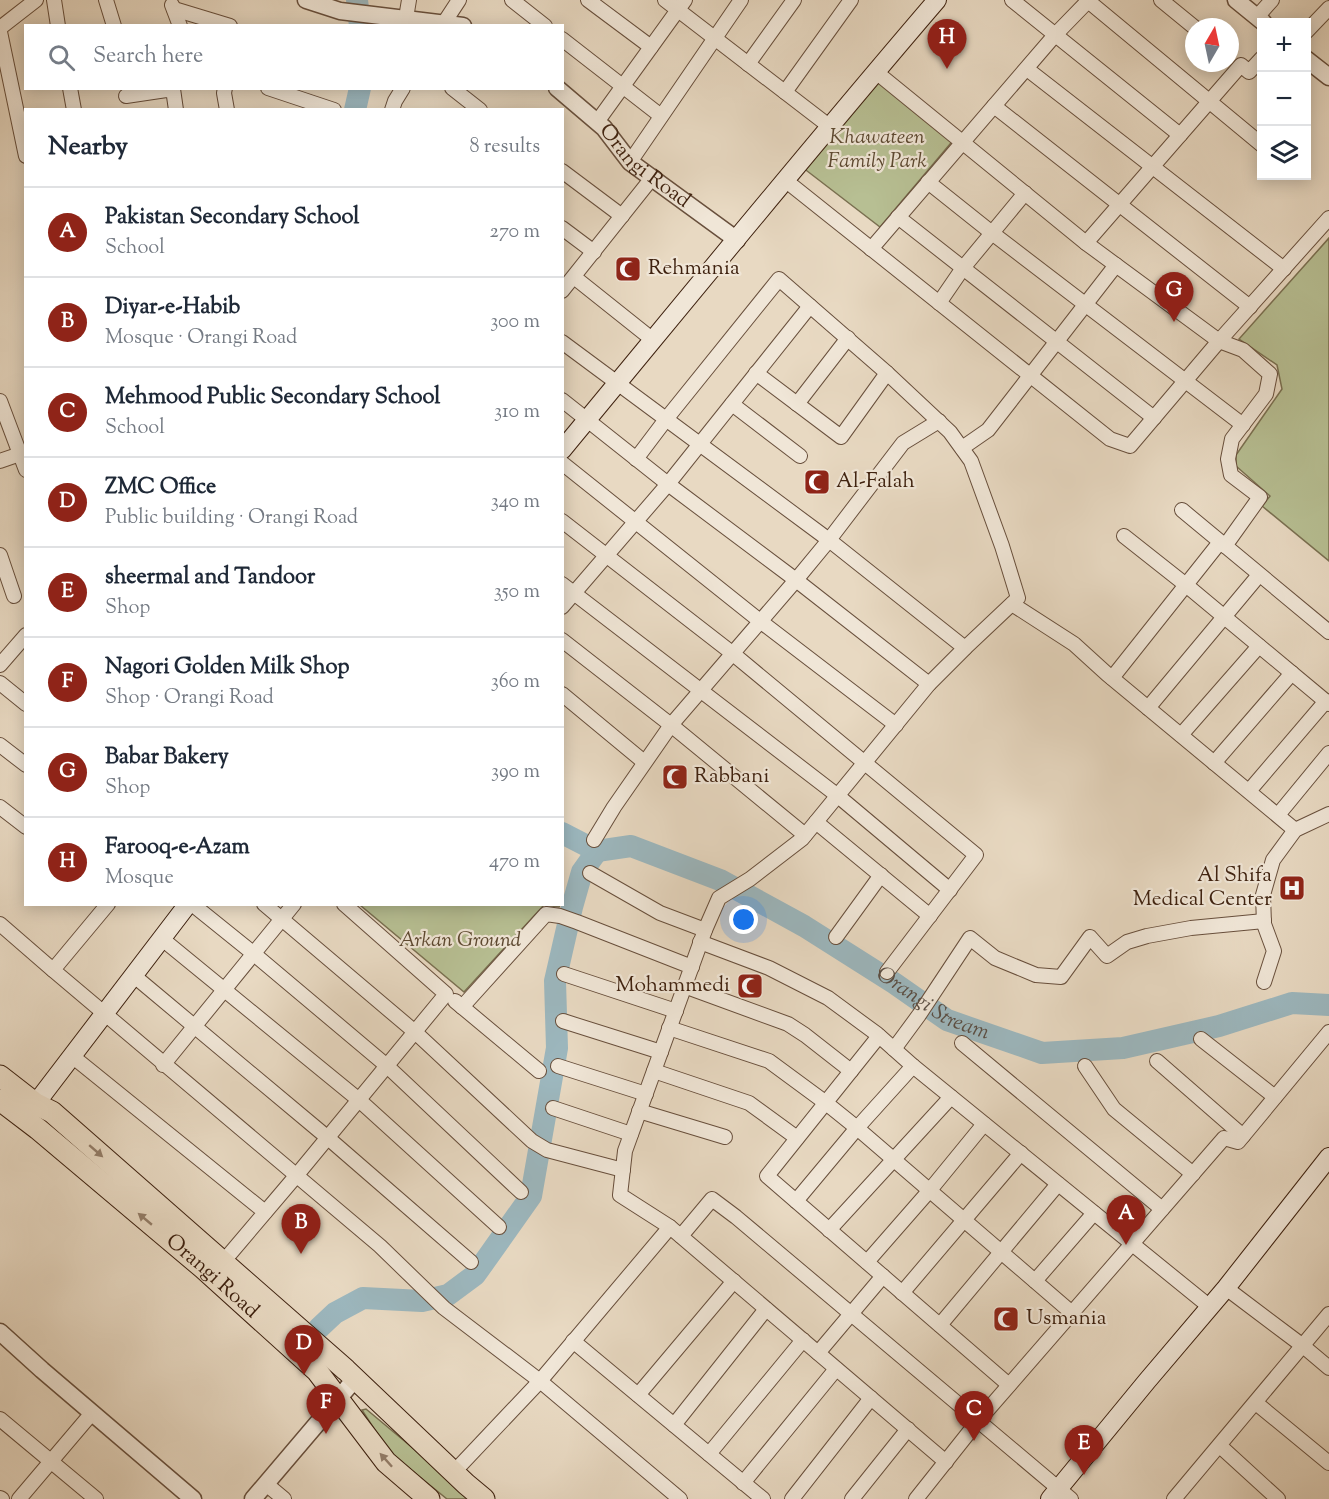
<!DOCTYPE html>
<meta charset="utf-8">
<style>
:root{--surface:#fff;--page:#f6f6f7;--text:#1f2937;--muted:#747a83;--line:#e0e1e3;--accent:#8f2418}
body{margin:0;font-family:"Sorts Mill Goudy",serif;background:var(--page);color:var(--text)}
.controls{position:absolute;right:18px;top:18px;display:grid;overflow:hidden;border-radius:0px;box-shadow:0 3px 15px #0003}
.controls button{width:54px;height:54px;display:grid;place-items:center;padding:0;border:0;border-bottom:2px solid var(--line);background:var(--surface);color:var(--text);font:30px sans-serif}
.compass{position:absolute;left:1185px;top:18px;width:54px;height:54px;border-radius:50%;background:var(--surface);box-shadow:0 3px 15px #0003;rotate:9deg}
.you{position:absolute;left:744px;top:920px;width:21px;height:21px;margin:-15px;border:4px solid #fff;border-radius:50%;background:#1a73e8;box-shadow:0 0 0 9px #1a73e833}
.badge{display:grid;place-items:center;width:39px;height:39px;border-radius:50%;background:var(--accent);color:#fff;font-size:20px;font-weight:700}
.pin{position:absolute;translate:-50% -50px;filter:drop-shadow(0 2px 3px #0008)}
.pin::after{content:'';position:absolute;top:32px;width:21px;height:18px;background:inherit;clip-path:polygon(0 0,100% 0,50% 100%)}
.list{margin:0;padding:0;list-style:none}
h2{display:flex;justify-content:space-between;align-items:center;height:78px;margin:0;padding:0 24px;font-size:26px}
h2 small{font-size:20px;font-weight:400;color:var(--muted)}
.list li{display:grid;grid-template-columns:39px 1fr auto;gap:18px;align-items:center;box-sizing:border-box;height:90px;padding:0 24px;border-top:2px solid var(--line)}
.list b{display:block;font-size:22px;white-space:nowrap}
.list p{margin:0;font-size:20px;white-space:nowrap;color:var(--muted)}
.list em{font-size:20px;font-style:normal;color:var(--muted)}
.icon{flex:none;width:33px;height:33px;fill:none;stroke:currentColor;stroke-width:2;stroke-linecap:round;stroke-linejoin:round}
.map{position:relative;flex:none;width:1329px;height:1499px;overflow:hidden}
.search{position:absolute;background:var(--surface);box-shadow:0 3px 15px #0003;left:24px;top:24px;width:540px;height:66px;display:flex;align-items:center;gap:15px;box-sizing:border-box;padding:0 21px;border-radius:0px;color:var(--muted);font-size:22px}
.panel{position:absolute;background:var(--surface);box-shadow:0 3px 15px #0003;left:24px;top:108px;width:540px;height:798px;border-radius:0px}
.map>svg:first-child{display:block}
.green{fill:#b7bf93;stroke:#7a7051;stroke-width:1.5}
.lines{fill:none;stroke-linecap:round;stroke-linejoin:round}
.river{stroke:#9cb7be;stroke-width:22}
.minor-casing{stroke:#684f3c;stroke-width:16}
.tertiary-casing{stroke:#684f3c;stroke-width:19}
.secondary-casing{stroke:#3e210f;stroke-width:20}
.primary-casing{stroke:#3e210f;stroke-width:23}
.minor{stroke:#f0e6d7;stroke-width:14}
.tertiary{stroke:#f0e6d7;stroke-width:16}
.secondary{stroke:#f0e6d7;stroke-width:18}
.primary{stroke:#e8d9c2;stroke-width:21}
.oneway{fill:#937d68}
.labels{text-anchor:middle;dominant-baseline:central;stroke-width:4.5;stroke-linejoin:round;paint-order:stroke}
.park-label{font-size:21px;font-style:italic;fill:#5c4830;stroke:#f0e6d7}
.street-label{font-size:21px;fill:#3e210f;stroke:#f0e6d7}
.poi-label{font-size:21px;fill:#3e210f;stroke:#f0e6d7;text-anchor:start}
.water-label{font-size:22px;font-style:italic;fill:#5a4e44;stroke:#f0e6d7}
</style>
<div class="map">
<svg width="1329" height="1499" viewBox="0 0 1329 1499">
<rect width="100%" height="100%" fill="#e8d9c2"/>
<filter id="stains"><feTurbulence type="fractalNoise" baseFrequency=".00333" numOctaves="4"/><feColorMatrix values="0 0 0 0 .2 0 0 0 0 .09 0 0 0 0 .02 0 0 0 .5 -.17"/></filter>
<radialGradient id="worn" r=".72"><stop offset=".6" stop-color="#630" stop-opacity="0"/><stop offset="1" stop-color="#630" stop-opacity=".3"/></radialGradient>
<g class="green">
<path d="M876,72l80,65 -76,90 -82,-63z"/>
<path d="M1329,238v323l-67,-55 8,-10 -34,-30v-11l46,-66 -5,-24 -38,-26z"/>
<path d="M360,905h200l-1,2 -15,-2 -80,87z"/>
<path d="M366,1409l108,90h-27l-58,-47 -27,-42z"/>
</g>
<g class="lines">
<g class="river">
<path d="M357,0l3,26"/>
<path d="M355,110l5,-22"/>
<path id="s1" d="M562,833l35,18 34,-5 89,34 84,46 90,57 53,37 95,33 81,-5 96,-22 73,-23 37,2"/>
<path d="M319,1328l16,-15 28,-15 59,3 26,-6 27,-20 56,-79 26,-148 -2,-67 17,-74 10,-35 15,-21"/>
</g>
<defs>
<g id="minor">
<path d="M54,0l4,26"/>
<path d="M106,0l8,26"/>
<path d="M512,0l33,26"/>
<path d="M588,0l63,47"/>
<path d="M665,0l164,126"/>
<path d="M1012,0l168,135"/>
<path d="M1087,0l175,145"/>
<path d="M1161,0l33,27"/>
<path d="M172,5l8,21"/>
<path d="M174,9l56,17"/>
<path d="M1257,17l15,-17"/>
<path d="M406,18l3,-18"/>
<path d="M442,26l17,-26"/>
<path d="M0,28l36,-28"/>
<path d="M0,32l26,124"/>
<path d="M1306,32l23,-24"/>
<path d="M562,39l99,77"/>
<path d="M748,64l46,-64"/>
<path d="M1027,69l257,200"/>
<path d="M876,72l210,171 133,98 24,9 27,24 -4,20 -34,45 -4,20 3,16 29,22 -35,49"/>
<path d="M70,88l4,22"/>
<path d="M225,88l-1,5 3,17"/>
<path d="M268,88l66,22"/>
<path d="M452,88l28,22"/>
<path d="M785,92l66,-92"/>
<path d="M126,96l47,-7 3,21"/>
<path d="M994,106l256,201"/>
<path d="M392,110l3,-9 8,-13"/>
<path d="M597,122l88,-122"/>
<path d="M630,162l111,-162"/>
<path d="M562,171l60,45"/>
<path d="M785,180l325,259 20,7 89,-105 110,-123"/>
<path d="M928,182l64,51 251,192"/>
<path d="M898,217l256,201"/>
<path d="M562,228l32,24"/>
<path d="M1086,243l155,-178 8,7 13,-14"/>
<path d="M871,249l184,-214 33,-34"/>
<path d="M574,277l79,63"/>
<path d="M562,291l90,-113"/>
<path d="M939,303l24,-35 62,-75"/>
<path d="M562,342l267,198 136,108"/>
<path d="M756,373l85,64 46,-64"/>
<path d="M562,400l106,84 128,96 133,104"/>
<path d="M0,401l26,69"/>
<path d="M732,404l68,52"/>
<path d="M797,404l51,-66"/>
<path d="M962,448l26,-18 128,-165"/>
<path d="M636,459l31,-41 112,-139 108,94 63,59 21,29 31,85 16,52 -53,50 -36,36 -127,155 -52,40 -31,19 -14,32 -80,221 -5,44 50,32 276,235"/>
<path d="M0,461l26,-9"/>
<path d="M562,463l198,158 136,104"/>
<path d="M1182,510l147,122"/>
<path d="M562,521l170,132 244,202 -89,117"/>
<path d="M1124,536l62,49 143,119"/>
<path d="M0,555l14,41"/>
<path d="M562,584l276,212 112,94"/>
<path d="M1012,604l62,40 33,30 188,156"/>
<path d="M562,607l106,-123 142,-178"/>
<path d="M562,640l109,85 134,110"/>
<path d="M0,665l26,-30"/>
<path d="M1112,678l108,-136"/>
<path d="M0,683l26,21"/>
<path d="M562,694l82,68"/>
<path d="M1148,708l111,-133"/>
<path d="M1181,735l78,-89"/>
<path d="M0,745l26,20"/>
<path d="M1214,763l78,-90"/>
<path d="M1249,791l77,-90"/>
<path d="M0,807l26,20"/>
<path d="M1278,815l51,-62"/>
<path d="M816,822l114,94"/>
<path d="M594,840l20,-33 57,-82 125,-145 33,-40 74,-97 36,-22"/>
<path d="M590,873l70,40 45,17"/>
<path d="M108,904l-55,66 327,276 64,62 96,73 140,118"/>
<path d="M192,904l62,50 133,112 134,126"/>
<path d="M264,904l151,128 117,109 15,9 76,20"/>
<path d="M0,924l53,46"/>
<path d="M836,937l45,-62"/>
<path d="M161,938l198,162 140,127"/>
<path d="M700,942l69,26 59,30 49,36 36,32 297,241"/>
<path d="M564,974l112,37"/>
<path d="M133,975l195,163 143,124"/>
<path d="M1264,982l10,-31 -10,-27 -1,-29 10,-35 22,-30 34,-16"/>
<path d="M684,986l104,38 17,11 46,36"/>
<path d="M455,1001l84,70"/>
<path d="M462,1007l84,-93 14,2 17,6 115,45"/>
<path d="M563,1021l98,31"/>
<path d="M669,1028l100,33 57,42 31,25 215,185"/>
<path d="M879,1036l-112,140 242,209"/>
<path d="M1201,1039l74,58"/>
<path d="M962,1043l200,166"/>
<path d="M894,1049l25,-34 51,-77 25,20 41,17 25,2 29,-40 17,19 20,-14 20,-6 44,-8 73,-7"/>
<path d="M72,1056l193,156"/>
<path d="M1157,1061l86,75"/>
<path d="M163,1065l131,-161"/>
<path d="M558,1066l88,28"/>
<path d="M1085,1066l29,43 79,65"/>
<path d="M654,1071l95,32 48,35"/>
<path d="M553,1108l78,26"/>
<path d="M639,1111l86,26"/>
<path d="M796,1201l61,-73 56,-62"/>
<path d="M829,1230l122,-133"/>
<path d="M681,1236l31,-37 24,18 335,282"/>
<path d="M223,1262l73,-86 150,-182 -102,-90"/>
<path d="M867,1262l63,-72 54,-66"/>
<path d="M1035,1281l59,-68"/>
<path d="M1226,1288l77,58 26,22"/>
<path d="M902,1293l119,-140"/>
<path d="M940,1325l118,-141"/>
<path d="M573,1341l190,158"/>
<path d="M818,1353l65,-77"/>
<path d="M638,1395l96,-114"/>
<path d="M1256,1403l73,60"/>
<path d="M0,1419l96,80"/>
<path d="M674,1425l92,-116"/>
<path d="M1220,1446l58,53"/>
<path d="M709,1454l94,-114"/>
<path d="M453,1473l87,-92 130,-154"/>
<path d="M743,1483l93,-114"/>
<path d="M266,1484l18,15"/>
<path d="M0,1498l2,1"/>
<path d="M19,1499l73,-86"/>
<path d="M792,1499l79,-101"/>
<path d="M852,1499l56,-70"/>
<path d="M916,1499l62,-78 246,-283 14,4 91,-110"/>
<path d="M1174,1499l155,-185"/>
</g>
<g id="tertiary">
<path d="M306,0l34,11 123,15"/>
<path d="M1236,0l27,22"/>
<path d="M1306,59l23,18"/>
<path id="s2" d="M557,88l47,40 26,34 107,78"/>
<path d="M0,1332l42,38 151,129"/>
<path d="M253,1499l102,-120"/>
</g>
<g id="secondary">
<path d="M562,450c125,-151 248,-302 375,-450"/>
<path d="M27,1115l161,-211"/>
<path d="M1050,1499l97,-118 79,-93 103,-131"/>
</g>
<g id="primary">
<path d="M0,1076l36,28 16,8 294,258 120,114 18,15"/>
<path id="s3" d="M0,1100l38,29 165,139 114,103 69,91 43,37"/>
</g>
</defs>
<use href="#minor" class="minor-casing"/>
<use href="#tertiary" class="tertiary-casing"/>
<use href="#secondary" class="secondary-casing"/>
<use href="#primary" class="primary-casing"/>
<use href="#minor" class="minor"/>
<use href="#tertiary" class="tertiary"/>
<use href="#secondary" class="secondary"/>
<use href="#primary" class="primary"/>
</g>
<defs><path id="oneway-solid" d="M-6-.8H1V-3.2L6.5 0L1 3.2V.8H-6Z" transform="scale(1.5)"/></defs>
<g class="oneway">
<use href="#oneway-solid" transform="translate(96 1151) rotate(41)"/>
<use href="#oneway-solid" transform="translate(145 1219) rotate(-140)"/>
<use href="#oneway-solid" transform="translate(386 1460) rotate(-132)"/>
</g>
<defs>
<symbol id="mosque-square" viewBox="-11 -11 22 22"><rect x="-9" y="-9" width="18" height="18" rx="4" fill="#8f2418" stroke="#f0e6d7"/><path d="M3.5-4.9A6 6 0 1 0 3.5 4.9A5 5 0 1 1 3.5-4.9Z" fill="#fff"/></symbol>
<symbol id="hospital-square" viewBox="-11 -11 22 22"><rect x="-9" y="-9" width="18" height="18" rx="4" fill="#8f2418" stroke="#f0e6d7"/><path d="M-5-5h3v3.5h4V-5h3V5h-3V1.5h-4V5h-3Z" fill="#fff"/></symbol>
</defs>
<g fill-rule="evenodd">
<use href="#mosque-square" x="613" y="254" width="30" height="30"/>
<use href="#mosque-square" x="802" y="467" width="30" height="30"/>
<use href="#mosque-square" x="660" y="762" width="30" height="30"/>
<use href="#hospital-square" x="1277" y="873" width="30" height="30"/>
<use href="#mosque-square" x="735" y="971" width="30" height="30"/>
<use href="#mosque-square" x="991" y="1304" width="30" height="30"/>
</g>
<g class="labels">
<g class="park-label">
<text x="877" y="138">Khawateen<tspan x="877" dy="24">Family Park</tspan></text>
<text x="460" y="941">Arkan Ground</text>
</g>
<g class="street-label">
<text stroke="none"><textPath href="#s2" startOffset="118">Orangi Road</textPath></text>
<text stroke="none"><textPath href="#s3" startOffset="276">Orangi Road</textPath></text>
</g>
<g class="poi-label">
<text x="648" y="269">Rehmania</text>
<text x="836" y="482">Al-Falah</text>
<text x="694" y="777">Rabbani</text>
<text x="1272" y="876" text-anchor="end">Al Shifa<tspan x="1272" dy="24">Medical Center</tspan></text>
<text x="730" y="986" text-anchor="end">Mohammedi</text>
<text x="1026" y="1319">Usmania</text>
</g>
<g class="water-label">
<text stroke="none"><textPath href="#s1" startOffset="416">Orangi Stream</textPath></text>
</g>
</g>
<rect width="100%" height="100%" filter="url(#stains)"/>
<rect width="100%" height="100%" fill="url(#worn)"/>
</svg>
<div class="controls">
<button>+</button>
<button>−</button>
<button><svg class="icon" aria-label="layers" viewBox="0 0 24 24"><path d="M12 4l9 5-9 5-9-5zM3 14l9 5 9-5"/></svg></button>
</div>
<svg class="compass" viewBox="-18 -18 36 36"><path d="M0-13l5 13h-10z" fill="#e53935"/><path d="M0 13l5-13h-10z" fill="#747a83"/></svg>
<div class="you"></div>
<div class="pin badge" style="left:1126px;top:1245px">A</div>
<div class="pin badge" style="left:301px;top:1254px">B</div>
<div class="pin badge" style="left:974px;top:1441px">C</div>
<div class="pin badge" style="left:304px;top:1375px">D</div>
<div class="pin badge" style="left:1084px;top:1475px">E</div>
<div class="pin badge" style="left:326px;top:1434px">F</div>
<div class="pin badge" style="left:1174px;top:322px">G</div>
<div class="pin badge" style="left:947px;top:69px">H</div>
<div class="search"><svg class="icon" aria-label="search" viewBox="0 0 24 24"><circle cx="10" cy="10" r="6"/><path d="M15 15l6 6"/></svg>Search here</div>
<section class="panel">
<h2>Nearby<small>8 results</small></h2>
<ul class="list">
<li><span class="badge">A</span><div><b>Pakistan Secondary School</b><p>School</p></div><em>270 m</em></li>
<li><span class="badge">B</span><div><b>Diyar-e-Habib</b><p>Mosque · Orangi Road</p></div><em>300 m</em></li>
<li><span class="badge">C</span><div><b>Mehmood Public Secondary School</b><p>School</p></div><em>310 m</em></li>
<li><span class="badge">D</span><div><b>ZMC Office</b><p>Public building · Orangi Road</p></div><em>340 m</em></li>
<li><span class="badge">E</span><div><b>sheermal and Tandoor</b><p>Shop</p></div><em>350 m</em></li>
<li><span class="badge">F</span><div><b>Nagori Golden Milk Shop</b><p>Shop · Orangi Road</p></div><em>360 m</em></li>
<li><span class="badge">G</span><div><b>Babar Bakery</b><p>Shop</p></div><em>390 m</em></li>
<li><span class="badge">H</span><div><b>Farooq-e-Azam</b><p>Mosque</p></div><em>470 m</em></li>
</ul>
</section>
</div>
